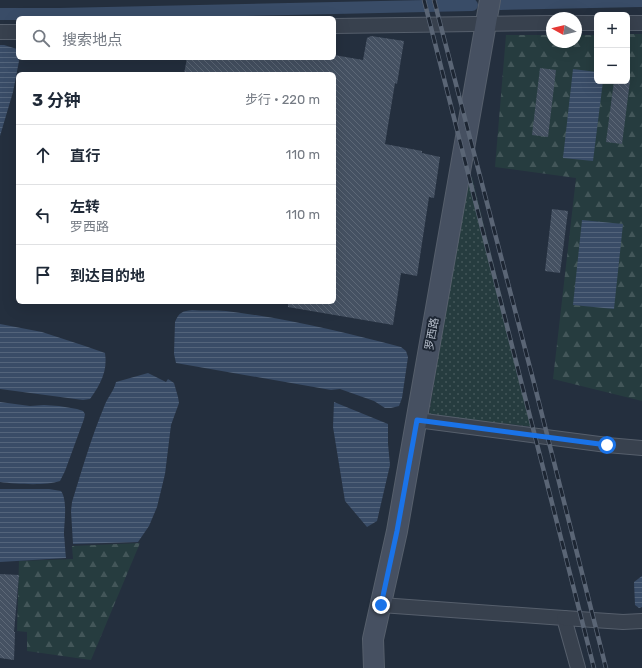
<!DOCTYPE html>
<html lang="zh">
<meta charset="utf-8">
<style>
:root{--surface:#fff;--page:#f2f2f3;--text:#1f2937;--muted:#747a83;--line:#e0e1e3}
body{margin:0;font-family:Rubik,"Noto Sans SC",sans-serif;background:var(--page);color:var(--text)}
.controls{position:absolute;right:12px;top:12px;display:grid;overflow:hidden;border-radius:6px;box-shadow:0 4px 16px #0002}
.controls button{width:36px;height:36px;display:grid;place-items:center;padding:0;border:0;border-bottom:1px solid var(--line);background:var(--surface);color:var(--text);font:20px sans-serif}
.compass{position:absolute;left:546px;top:12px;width:36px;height:36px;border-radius:50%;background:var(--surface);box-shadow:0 4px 16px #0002;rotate:278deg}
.stop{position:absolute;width:12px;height:12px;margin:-9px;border:3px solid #1a73e8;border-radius:50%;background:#fff}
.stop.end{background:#1a73e8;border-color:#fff;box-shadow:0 1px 4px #0008}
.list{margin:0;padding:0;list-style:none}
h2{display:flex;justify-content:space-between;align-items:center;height:52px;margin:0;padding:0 16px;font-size:17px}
h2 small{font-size:13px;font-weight:400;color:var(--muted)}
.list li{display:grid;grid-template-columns:26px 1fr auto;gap:12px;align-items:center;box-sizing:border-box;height:60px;padding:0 16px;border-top:1px solid var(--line)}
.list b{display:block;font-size:15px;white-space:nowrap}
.list p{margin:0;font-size:13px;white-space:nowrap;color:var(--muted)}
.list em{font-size:13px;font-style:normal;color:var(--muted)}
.icon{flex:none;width:22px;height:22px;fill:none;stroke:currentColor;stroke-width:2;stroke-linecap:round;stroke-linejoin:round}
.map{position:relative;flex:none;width:642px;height:668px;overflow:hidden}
.search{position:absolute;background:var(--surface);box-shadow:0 4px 16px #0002;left:16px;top:16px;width:320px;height:44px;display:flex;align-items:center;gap:10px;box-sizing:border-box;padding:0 14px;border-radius:6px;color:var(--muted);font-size:15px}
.panel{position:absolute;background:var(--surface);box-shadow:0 4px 16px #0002;left:16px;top:72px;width:320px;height:232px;border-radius:6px}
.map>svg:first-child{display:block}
.grass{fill:url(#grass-dots)}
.forest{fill:url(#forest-firs)}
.water{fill:url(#water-rules)}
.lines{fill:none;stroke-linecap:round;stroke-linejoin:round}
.canal{stroke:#394c67;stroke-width:12}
.building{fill:url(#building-back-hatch)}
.street-casing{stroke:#565f6c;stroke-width:16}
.secondary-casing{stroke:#565f6c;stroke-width:22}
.street{stroke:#38414e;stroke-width:14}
.secondary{stroke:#465061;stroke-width:20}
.rail-casing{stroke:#5a6575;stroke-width:4.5}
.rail{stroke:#1d2633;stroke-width:3;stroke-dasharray:9;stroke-linecap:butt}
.route{stroke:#1a73e8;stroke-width:5}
.labels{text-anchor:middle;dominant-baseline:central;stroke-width:4;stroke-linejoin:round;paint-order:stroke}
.street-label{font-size:11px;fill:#b4bcc9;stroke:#1d2633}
</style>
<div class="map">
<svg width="642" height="668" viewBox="0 0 642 668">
<defs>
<pattern id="grass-dots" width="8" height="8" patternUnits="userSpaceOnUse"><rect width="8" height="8" fill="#263c3f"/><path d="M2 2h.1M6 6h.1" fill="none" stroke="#435659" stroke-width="1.8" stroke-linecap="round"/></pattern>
<pattern id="forest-firs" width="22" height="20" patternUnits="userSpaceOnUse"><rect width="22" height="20" fill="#263c3f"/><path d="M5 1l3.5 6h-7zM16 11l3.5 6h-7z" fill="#435659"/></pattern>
<pattern id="water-rules" width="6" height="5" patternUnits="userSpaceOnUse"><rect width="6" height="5" fill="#394c67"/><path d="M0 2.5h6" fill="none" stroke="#53647b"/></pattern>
<pattern id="building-back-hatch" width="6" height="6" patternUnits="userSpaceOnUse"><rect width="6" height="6" fill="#455162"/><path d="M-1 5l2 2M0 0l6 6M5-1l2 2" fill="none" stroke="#5d6877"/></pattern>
</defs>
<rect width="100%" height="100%" fill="#242f3e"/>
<path class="grass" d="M466,177h6l62,250 -105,-12z"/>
<g class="forest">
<path d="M627,34h15v367l-89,-22 23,-201 -81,-11 11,-132h46v7h24v-7h21v46h30z"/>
<path d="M140,543l-49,117 -64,-9v-19l-10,-1 2,-70 54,-2 -1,-13z"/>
</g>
<g class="water">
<path d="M0,45h4l13,4 2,12 -6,31 -13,44z"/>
<path d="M573,69l24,3v9h6l-10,80 -30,-3z"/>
<path d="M582,220l41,4 -9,85 -41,-4z"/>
<path d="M192,310c11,1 23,0 34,1 59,7 118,21 175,36l5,4 2,6 -6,41 -3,8 -8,2h-6l-11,-7 -34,-12 -9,1 -155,-27 -2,-9 1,-32c4,-10 8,-11 17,-12z"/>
<path d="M0,324l42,8 43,14 20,7c3,18 -5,32 -15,46l-7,1 -83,-11z"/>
<path d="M148,373l18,9 2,-3 6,4 4,14 1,6 -8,22 -6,49 -8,33 -8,19 -11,16 -65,2 -2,-33 1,-9c10,-32 19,-64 32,-95 3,-9 10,-16 12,-25z"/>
<path d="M0,402l30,4 14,-1 15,1 18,3 6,2 2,3 -1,5 -19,52 -5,10c-15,5 -43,3 -60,1z"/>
<path d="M334,402l54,22v20l2,21 -13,56 -10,6 -22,-26 -12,-74z"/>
<path d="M0,489h49l12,2c7,10 3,32 3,44 1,8 1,15 2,23l-66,4z"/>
<path d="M642,576v31l-3,1 -4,-3 -1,-23z"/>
</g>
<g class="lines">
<g class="canal">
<path d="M500,4l142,-3"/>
<path d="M0,14h59l413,-9"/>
</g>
</g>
<g class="building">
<path d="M371,36l33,5 -7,43 -2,-1 -10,61 37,7v2l18,4 -6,41 -5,-1 -12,79 -16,-3 -8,52 -105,-18v-5h46v-228h-150l3,-16h147v-3l29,5 4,-22z"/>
<path d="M540,68l16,2 -8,67 -16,-2z"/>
<path d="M614,81h16l-8,63 -16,-2z"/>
<path d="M552,209l16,2 -8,62 -15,-2z"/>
<path d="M0,574l19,1 -5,57h1l-1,28 -14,-2z"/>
</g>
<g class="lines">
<defs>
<g id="street">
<path d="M576,23h21"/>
<path d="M627,23h15"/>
<path d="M334,26l218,-3"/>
<path d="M0,32h18"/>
<path d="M417,420l190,25 35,3"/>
<path d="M381,605l183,13 14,50"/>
<path d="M564,618l59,4 19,-1"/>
</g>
<path id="secondary" d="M374,668l-1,-29 24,-108 93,-531"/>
</defs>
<use href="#street" class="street-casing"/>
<use href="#secondary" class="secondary-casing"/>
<use href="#street" class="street"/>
<use href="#secondary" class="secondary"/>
<defs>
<g id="rail">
<path d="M424,0l170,668"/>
<path d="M434,0l100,383 72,285"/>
</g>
</defs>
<use href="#rail" class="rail-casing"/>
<use href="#rail" class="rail"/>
</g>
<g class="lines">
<path class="route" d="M381,605l16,-74 20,-111 190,25"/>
</g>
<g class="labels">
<g class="street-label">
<text transform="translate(432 334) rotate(-80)">罗西路</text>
</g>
</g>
</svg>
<div class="controls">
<button>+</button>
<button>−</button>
</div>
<svg class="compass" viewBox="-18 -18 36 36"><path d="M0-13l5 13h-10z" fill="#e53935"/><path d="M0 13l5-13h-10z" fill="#747a83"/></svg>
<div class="stop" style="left:607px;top:445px"></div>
<div class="stop end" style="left:381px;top:605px"></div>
<div class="search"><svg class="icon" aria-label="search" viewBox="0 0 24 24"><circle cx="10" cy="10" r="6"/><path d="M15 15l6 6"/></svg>搜索地点</div>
<section class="panel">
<h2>3 分钟<small>步行 · 220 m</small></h2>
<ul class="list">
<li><svg class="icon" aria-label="ahead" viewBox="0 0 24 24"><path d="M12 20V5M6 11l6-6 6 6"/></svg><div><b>直行</b></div><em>110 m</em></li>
<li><svg class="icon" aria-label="left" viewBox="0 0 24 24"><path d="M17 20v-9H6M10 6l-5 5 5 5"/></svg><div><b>左转</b><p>罗西路</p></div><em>110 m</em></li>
<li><svg class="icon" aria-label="arrive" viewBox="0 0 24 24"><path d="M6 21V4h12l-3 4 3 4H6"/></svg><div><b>到达目的地</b></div></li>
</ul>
</section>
</div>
